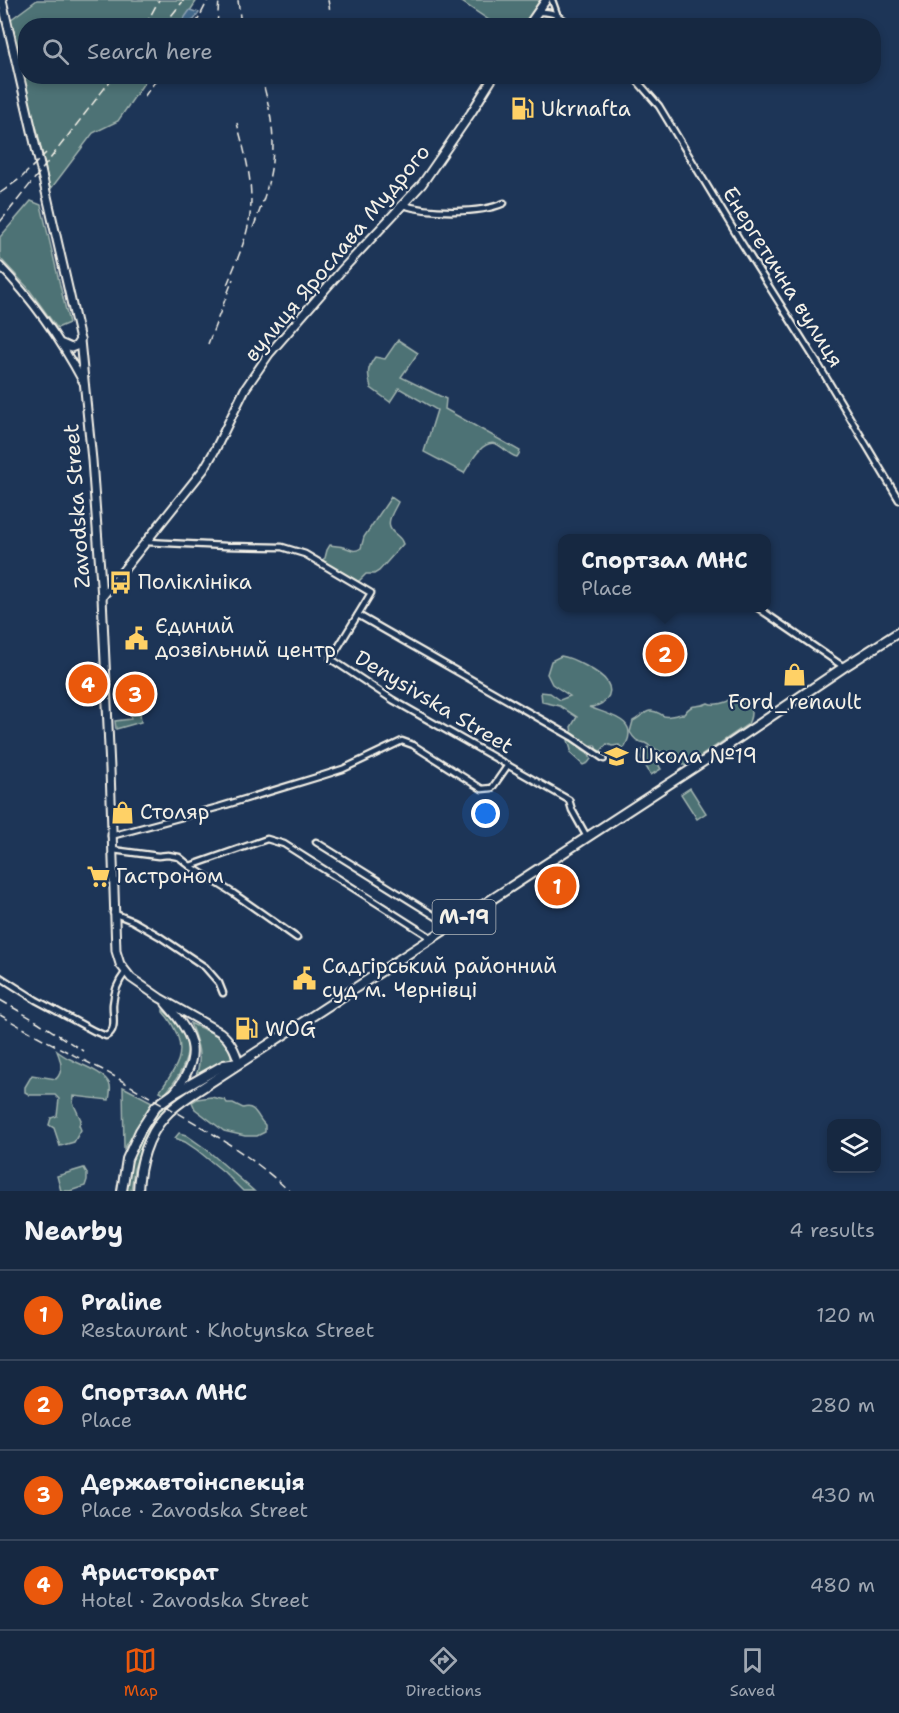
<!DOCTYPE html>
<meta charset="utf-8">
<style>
:root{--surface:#162841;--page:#1f3048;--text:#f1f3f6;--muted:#9ea6b1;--line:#35445a;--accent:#ea580c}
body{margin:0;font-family:"Shantell Sans",sans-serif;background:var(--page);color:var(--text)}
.controls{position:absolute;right:18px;bottom:18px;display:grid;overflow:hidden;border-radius:12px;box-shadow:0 3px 9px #0003}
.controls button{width:54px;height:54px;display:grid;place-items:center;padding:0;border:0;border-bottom:2px solid var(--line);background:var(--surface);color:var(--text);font:30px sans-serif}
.you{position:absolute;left:486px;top:814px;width:21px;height:21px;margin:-15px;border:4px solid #fff;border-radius:50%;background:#1a73e8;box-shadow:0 0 0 9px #1a73e833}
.badge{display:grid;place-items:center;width:39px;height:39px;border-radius:50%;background:var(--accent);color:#fff;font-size:20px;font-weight:700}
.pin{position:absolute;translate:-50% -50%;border:3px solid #fff;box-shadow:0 2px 6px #0006}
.popup{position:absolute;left:558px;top:534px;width:213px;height:78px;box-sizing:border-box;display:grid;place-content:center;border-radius:12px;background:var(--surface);filter:drop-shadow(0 2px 4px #0005);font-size:20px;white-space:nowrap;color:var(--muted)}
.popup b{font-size:22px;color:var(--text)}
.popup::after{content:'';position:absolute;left:50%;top:100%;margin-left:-12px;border:12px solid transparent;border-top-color:var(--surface)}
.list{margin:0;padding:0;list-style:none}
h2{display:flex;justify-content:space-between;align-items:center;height:78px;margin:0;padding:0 24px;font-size:26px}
h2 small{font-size:20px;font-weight:400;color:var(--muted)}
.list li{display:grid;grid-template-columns:39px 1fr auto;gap:18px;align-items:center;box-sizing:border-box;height:90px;padding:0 24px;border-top:2px solid var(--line)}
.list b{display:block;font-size:22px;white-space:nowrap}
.list p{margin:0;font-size:20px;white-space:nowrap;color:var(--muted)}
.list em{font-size:20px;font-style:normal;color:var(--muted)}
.icon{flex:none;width:33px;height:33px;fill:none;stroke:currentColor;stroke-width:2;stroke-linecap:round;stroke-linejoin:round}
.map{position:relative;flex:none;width:899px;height:1191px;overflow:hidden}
.search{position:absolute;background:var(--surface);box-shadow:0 3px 9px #0003;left:18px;right:18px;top:18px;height:66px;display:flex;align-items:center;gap:15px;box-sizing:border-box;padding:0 21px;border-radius:24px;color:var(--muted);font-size:22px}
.sheet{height:438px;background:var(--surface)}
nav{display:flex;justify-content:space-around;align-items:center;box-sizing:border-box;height:84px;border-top:2px solid var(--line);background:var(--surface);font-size:16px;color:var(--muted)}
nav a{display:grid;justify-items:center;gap:3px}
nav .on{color:var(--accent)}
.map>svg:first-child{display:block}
.green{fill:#4d7274;stroke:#a0b2ae;stroke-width:1.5}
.water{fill:#42678a;stroke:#899eb0;stroke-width:1.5}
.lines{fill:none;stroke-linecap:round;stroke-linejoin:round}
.minor-casing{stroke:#f4f1e8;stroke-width:9}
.tertiary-casing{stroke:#f4f1e8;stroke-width:10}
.secondary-casing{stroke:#f4f1e8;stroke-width:11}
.trunk-casing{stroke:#f4f1e8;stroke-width:12}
.minor{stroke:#1d3557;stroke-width:4.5}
.tertiary{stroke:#1d3557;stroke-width:6}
.secondary{stroke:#1d3557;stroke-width:7}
.trunk{stroke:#1d3557;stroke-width:8}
.rail{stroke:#f4f1e8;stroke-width:1.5;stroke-dasharray:9 4.5;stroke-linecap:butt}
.labels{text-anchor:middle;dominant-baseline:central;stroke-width:4.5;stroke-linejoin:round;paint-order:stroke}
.shield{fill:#1d3557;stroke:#b4b9bc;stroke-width:1.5}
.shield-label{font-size:20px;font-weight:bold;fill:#f4f1e8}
.poi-label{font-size:21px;fill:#f4f1e8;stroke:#1d3557;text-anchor:start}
.street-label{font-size:21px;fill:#f4f1e8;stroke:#1d3557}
</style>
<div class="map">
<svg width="899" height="1191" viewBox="0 0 899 1191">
<rect width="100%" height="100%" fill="#1d3557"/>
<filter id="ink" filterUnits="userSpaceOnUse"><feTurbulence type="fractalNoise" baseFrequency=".0167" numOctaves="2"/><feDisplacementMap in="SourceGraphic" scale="12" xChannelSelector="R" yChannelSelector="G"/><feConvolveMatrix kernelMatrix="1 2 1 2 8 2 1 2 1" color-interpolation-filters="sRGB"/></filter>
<g filter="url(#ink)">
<g class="green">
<path d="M37,0h160l-16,25 -155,1v50l122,1 -30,44 -25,12 -43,57 -13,-61 -3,-6 -24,-103z"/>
<path d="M459,0h85l-18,26 -22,-1 -12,-3z"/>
<path d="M31,201l10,4 28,118 -12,5 -29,-40 -28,-30v-21z"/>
<path d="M398,340l20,13 -17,24 45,22 -1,10 75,42 -1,3 -2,3c-9,-2 -13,-10 -21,-13 -14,-5 -26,20 -32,29l-40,-21 13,-42 -38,-22 -9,14 -19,-14c-3,-13 -5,-19 4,-31l10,2z"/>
<path d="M391,497l7,5c-4,9 -14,21 -5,30 5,5 8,5 10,12l-24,27 -5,3h-8l-10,10 -37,-22 6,-4 2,-8 3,-5c5,1 10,1 14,2 7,2 10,6 17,1l3,-11z"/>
<path d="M561,656c10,1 41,17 46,26 9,14 -6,25 -18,25 20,8 54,13 34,42l-4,-4 -7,1 -5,-2 -6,7 -4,-1 -2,-5 -12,1 -1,4 7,5 2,4 -3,4 -5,2 -13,-12 1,-3 -3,-10 4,-7 -1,-6 6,-10 -17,-11 -18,-4 -1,-10 9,1 10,7 10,-4 -18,-12 -5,-10 4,-13z"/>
<path d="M732,698h11c9,7 10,16 5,26l-62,42 -41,-23c-8,-1 -11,-4 -15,-11l3,-11c6,-3 11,-9 17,-10 6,-1 9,3 14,5 6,2 13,-2 20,-2 9,-13 13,-5 24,-11 6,3 19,0 24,-5z"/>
<path d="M130,713h10l1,9 -25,7 -1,-8 16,-2z"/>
<path d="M648,747l13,22 -10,6 -13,-22z"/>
<path d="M690,788l16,25 -9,6 -16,-25z"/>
<path d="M163,1010c36,28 28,53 2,84l-5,-3c15,-21 28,-37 14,-63 -3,-6 -6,-11 -11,-16z"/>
<path d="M190,1023c15,8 42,14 41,35l-36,20c9,-20 2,-37 -5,-55z"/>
<path d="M57,1051c4,3 8,6 13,8 11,6 35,13 40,26 1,5 0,10 -1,15l-35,-4 -1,7 8,17 -2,5 2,5 -7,12 -14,4 -6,-18 -5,-3 2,-7 6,-2 2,-17 -4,-4h-25l-5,-3v-5l7,-12 24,4c8,-8 5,-18 1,-28z"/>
<path d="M227,1067l-61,42 -11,13 -14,26 -7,21 -3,22h-5c10,-75 38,-92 101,-124z"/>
<path d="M123,1087l31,16 -30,46z"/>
<path d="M211,1097l14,3 2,3h6l10,5c13,-4 14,10 22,17v7l-8,4h-12l-21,-5 -29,-22 -3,-7 5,-3z"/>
<path d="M179,1133l7,2 20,14 48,42h-11l-19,-19 -27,-22 -12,-8 -10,-4z"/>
<path d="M84,1168l3,5v7l-2,6 -15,5h-9l-4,-15z"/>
</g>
<path class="water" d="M190,10l9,3 -5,7 -2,1 -1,4h-9l1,-5z"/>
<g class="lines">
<defs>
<g id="minor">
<path d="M552,0l5,14"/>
<path d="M538,12c15,-1 22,4 33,14"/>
<path d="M633,76l26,30 82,136 77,122 81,136"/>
<path d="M403,205c25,8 77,9 101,-2"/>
<path d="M146,542l80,4 56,1 23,7 66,39 -40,66 62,41 176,100 3,10 15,27"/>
<path d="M758,608l86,59"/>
<path d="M358,615l214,122 32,22"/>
<path d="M111,836l108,-29 102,-31 22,-7 59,-28 11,4 69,44 10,-1 16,-23"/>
<path d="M316,842l135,84"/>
<path d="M113,850l45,6 10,-1 11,2 11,9 43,27 64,45"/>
<path d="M190,866l77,-27 17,5 148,94"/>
<path d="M113,913l20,8 26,15 46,31 14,16 4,10"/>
<path d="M0,977l36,23 58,31 12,5c12,-6 6,-21 7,-32 1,-12 5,-22 12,-31"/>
</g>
<path id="tertiary" d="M0,266c34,35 60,73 83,116"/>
<g id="secondary">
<path d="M2,0l78,340 12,120 10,137 8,172 6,182 4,13 11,14 29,20 60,34c11,9 15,18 19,31"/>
<path d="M528,26l18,-26"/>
<path d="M62,344l9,4 5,-2 4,-6"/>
<path d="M102,597l102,-128 11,-19 30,-61 24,-35 72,-83 81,-87 49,-71 23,-37"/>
<path d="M166,1004c30,33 37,53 7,90"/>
</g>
<g id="trunk">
<path d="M122,1191l5,-32 13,-28 16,-25 17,-12 51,-29 14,-2"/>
<path d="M138,1191c1,-26 9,-55 27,-75 7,-8 17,-15 26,-21l527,-343 126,-85 55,-35"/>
</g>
</defs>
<use href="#minor" class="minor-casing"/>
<use href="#tertiary" class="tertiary-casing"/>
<use href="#secondary" class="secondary-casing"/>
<use href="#trunk" class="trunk-casing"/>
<use href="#minor" class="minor"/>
<use href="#tertiary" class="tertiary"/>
<use href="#secondary" class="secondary"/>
<use href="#trunk" class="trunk"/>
<g class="rail">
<path d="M238,0l3,26"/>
<path d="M328,0l2,11"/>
<path d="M145,26l14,-26"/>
<path d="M163,26l21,-26"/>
<path d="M195,26l13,-26"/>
<path d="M217,26l2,-26"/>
<path d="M144,97l15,-21"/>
<path d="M0,193l21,-15 25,-25"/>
<path d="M0,222l40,-50 74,-96"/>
<path d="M253,228c24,-60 26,-89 8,-152"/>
<path d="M227,285c9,-23 20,-46 23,-70 4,-31 -5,-62 -13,-92"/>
<path d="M208,344l25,-65"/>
<path d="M0,1000l38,22 45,29"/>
<path d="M0,1015c33,19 67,37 101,54 19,10 37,22 56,32 46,26 93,53 132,90"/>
</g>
</g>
</g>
<defs>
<symbol id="fuel-bare" viewBox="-9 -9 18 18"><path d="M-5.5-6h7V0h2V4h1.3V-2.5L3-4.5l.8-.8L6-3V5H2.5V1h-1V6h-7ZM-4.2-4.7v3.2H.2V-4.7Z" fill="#ffd166" stroke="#1d3557" stroke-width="2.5" paint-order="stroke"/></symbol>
<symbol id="bus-bare" viewBox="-9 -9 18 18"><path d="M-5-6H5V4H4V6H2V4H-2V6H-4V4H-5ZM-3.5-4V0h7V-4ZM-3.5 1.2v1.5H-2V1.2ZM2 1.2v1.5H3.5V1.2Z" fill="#ffd166" stroke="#1d3557" stroke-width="2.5" paint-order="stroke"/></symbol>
<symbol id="civic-bare" viewBox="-9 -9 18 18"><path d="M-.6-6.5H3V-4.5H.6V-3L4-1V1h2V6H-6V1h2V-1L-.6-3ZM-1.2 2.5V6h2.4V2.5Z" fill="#ffd166" stroke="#1d3557" stroke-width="2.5" paint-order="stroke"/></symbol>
<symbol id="shop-bare" viewBox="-9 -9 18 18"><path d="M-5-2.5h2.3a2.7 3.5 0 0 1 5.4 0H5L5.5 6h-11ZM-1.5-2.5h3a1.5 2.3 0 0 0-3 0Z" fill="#ffd166" stroke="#1d3557" stroke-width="2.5" paint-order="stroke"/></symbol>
<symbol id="school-bare" viewBox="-9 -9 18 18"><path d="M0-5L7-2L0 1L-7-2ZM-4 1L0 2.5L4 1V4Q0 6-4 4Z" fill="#ffd166" stroke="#1d3557" stroke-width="2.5" paint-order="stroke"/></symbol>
<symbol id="supermarket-bare" viewBox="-9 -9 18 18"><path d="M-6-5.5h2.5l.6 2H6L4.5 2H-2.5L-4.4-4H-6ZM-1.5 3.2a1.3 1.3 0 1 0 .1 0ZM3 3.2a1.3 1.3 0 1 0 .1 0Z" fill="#ffd166" stroke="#1d3557" stroke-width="2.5" paint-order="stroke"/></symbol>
</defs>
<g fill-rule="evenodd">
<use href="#fuel-bare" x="506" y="92" width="33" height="33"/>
<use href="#bus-bare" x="104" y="566" width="33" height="33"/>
<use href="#civic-bare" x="120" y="622" width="33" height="33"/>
<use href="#shop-bare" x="778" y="658" width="33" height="33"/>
<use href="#school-bare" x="600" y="740" width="33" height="33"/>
<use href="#shop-bare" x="106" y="796" width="33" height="33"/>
<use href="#supermarket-bare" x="82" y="860" width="33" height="33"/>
<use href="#civic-bare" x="288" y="962" width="33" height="33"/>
<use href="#fuel-bare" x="230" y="1012" width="33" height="33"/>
</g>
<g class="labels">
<rect class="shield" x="432.5" y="900" width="63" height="34" rx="4.5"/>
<g class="shield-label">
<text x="464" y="917">М-19</text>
</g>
<g class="poi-label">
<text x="541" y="109">Ukrnafta</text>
<text x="138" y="582">Поліклініка</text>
<text x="155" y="626">Єдиний<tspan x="155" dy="24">дозвільний центр</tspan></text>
<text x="795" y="702" text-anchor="middle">Ford_renault</text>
<text x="634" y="756">Школа №19</text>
<text x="140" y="812">Столяр</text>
<text x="116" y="876">Гастроном</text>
<text x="322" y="966">Садгірський районний<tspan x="322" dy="24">суд м. Чернівці</tspan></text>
<text x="265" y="1029">WOG</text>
</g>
<g class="street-label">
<text transform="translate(337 253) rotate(-50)">вулиця Ярослава Мудрого</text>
<text transform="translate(783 277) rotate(58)">Енергетична вулиця</text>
<text transform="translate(77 506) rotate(-94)">Zavodska Street</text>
<text transform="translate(434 702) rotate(31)">Denysivska Street</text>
</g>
</g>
</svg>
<div class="controls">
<button><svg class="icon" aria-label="layers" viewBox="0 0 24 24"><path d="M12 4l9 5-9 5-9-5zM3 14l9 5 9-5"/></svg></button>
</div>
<div class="you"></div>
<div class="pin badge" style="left:557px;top:886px">1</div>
<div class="pin badge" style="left:665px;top:654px">2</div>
<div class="popup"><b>Спортзал МНС</b>Place</div>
<div class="pin badge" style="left:135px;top:694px">3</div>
<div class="pin badge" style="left:88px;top:684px">4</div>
<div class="search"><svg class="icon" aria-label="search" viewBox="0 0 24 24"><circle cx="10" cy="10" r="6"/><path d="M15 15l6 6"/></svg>Search here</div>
</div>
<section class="sheet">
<h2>Nearby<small>4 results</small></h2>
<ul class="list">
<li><span class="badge">1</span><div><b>Praline</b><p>Restaurant · Khotynska Street</p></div><em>120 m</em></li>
<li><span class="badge">2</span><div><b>Спортзал МНС</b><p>Place</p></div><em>280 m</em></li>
<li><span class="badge">3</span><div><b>Державтоінспекція</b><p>Place · Zavodska Street</p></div><em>430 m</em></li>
<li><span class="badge">4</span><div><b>Аристократ</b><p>Hotel · Zavodska Street</p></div><em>480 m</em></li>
</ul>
</section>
<nav>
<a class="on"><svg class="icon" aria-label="map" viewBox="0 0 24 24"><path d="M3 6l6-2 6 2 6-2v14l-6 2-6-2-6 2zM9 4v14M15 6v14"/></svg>Map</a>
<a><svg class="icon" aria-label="directions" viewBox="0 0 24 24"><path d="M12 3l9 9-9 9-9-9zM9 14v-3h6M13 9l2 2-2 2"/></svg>Directions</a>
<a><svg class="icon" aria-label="saved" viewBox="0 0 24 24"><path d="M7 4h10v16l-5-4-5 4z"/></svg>Saved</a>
</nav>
